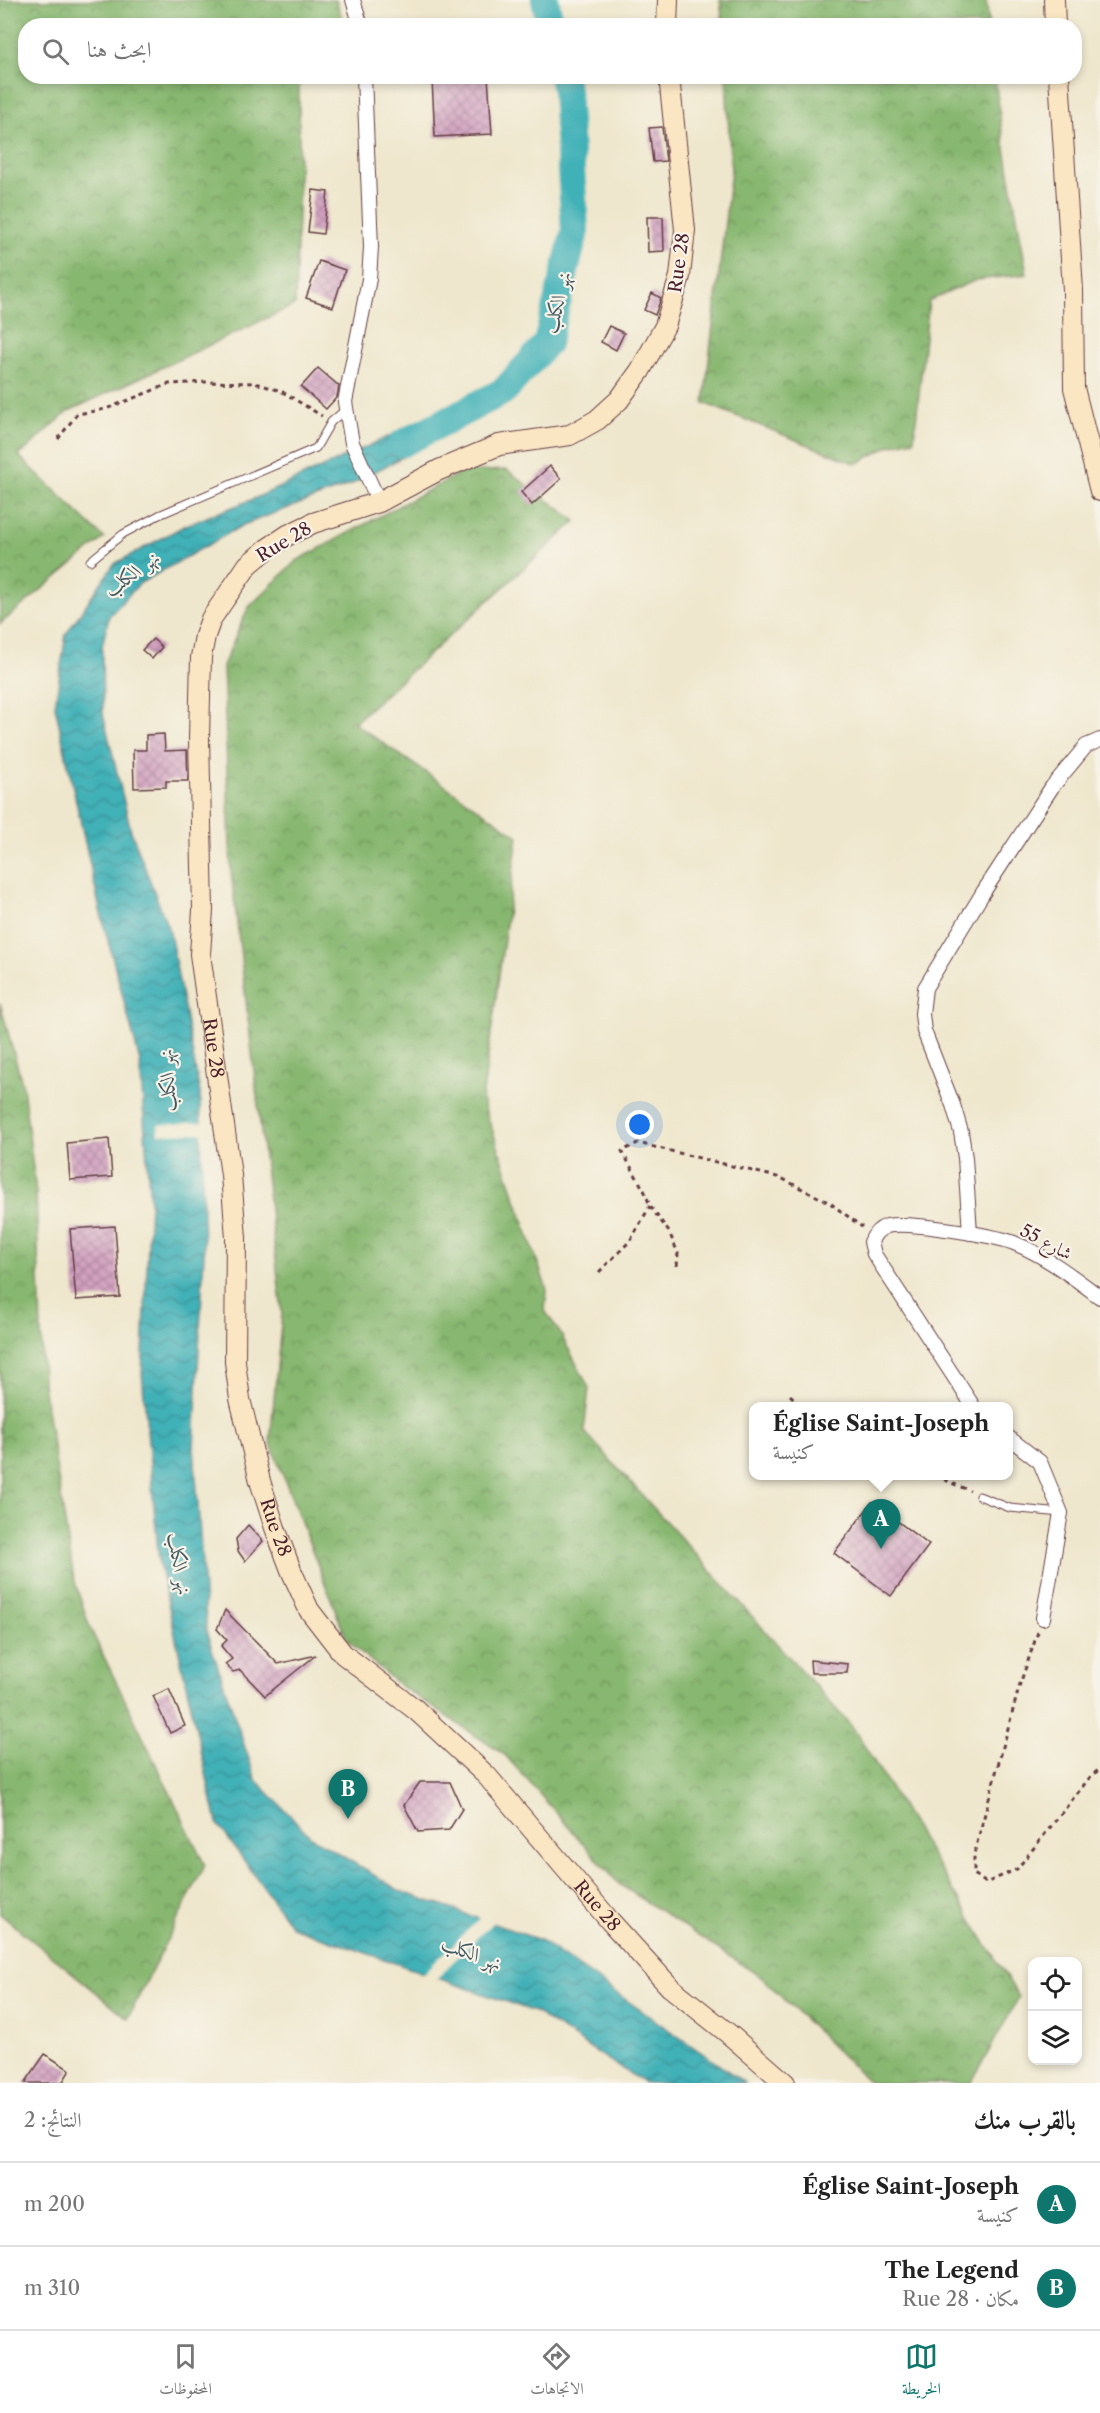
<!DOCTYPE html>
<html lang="ar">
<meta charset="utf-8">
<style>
:root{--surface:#fff;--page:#f6f6f6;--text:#222;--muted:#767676;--line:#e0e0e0;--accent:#0f766e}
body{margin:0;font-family:"Libre Caslon Text",Amiri,serif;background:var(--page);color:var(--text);direction:rtl}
.controls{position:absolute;right:18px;bottom:18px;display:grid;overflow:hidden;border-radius:12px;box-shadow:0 3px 9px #0003}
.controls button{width:54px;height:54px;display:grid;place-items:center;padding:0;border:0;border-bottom:2px solid var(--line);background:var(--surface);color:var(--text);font:30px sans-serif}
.you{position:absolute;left:640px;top:1125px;width:21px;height:21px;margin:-15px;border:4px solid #fff;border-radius:50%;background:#1a73e8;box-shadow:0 0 0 9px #1a73e833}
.badge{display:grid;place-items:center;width:39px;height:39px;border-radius:50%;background:var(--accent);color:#fff;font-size:20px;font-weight:700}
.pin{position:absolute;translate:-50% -50px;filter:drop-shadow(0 2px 3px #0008)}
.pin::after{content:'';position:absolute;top:32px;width:21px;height:18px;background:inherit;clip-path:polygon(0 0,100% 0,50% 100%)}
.popup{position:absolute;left:749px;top:1402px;width:264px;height:78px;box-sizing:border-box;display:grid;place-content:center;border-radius:12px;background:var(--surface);filter:drop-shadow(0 2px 4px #0005);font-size:20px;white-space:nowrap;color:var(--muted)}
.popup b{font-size:22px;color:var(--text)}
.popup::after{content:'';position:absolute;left:50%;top:100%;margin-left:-12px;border:12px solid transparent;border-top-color:var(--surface)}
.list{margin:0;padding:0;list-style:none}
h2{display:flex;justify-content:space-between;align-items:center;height:78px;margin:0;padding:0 24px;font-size:26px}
h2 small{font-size:20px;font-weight:400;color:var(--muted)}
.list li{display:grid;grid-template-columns:39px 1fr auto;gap:18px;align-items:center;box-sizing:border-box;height:84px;padding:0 24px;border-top:2px solid var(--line)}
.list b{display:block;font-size:22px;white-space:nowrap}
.list p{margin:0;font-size:20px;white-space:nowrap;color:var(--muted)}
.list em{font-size:20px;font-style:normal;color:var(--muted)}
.icon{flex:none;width:33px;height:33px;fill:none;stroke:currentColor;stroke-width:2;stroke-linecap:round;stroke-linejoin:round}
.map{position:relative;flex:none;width:1100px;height:2083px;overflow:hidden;direction:ltr}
.search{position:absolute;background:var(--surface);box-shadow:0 3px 9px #0003;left:18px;right:18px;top:18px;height:66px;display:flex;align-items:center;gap:15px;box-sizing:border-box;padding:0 21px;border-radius:24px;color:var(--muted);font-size:22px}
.sheet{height:246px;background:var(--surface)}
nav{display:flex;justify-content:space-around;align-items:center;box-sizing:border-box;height:84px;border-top:2px solid var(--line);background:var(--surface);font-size:16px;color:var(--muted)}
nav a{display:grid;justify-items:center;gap:3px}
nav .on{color:var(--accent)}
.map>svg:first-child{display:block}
.forest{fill:url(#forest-crowns);stroke:#686b4e;stroke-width:1.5}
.water{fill:url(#water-waves);stroke:#456871;stroke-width:1.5}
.pier{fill:#efe7cd}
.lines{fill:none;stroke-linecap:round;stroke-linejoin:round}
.river{stroke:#40b1b7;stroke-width:28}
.building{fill:url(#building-cross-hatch)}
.lane-casing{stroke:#633d43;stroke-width:9}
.street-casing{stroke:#633d43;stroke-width:16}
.secondary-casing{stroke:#633d43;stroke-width:22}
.path{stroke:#633d43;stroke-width:3;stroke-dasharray:4.5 4.5;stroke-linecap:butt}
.lane{stroke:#fff;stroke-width:7}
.street{stroke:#fff;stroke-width:14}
.secondary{stroke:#fbe6c4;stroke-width:20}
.labels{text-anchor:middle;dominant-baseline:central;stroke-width:4.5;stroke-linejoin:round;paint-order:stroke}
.street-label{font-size:18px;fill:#4a1f2b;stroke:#f7f3e8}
.water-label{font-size:20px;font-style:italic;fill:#465963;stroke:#f7f3e8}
</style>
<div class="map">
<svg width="1100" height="2083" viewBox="0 0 1100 2083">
<defs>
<pattern id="forest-crowns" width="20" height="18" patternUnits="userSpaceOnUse" patternTransform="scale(1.5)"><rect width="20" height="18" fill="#87b770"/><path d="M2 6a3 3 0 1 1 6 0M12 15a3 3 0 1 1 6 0" fill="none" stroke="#70945c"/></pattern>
<pattern id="water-waves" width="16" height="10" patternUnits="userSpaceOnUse" patternTransform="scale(1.5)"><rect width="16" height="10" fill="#40b1b7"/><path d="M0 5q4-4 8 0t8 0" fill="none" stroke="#388f95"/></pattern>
<pattern id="building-cross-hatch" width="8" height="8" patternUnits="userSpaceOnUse" patternTransform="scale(1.5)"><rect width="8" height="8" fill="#d1a0c0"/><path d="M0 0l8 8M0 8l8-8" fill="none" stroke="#ac829c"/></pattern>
</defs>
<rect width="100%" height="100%" fill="#f7f3e8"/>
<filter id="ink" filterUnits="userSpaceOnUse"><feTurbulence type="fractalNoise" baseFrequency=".0167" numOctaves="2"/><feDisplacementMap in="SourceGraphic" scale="12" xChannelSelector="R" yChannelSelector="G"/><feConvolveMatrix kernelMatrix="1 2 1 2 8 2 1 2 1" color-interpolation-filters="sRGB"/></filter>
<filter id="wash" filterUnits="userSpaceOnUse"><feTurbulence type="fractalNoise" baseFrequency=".008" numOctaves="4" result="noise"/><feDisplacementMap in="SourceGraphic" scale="24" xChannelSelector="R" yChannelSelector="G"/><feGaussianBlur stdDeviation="1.35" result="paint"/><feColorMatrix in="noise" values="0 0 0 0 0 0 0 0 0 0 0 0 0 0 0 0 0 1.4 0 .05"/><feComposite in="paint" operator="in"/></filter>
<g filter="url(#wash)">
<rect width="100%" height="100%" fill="#efe7cd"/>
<g class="forest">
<path d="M0,0h336l6,19 -17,7h-299v50l273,1v105l-4,123 -226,106 -50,45 85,82 -104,86z"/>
<path d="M720,0h266l3,25h-266z"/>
<path d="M726,77h269l6,49 26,148 -51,6 -47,21 -15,139 -25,6 -33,18 -152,-61 27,-233z"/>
<path d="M507,470l69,51 -222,202 164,113 -36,264 65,190 -2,21 15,22 29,55 -5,43 270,298 165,268 -48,86h-101l-109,-106 -142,-93 -114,-129 -106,-70 -52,-45 -77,-198 12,-129 -51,-442 -8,-205 25,-58 48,-47 166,-89z"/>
<path d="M0,1003l23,84 13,105 7,192 31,195 16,49 115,237 -77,153 -128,-104z"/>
</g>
<path class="water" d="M433,416l11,19 -94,50 -107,40 -104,59 -30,32 -7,31 1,67 28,117 39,102 30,160 4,160 -10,195 13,186 49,146 55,57 89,54 140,49 205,143h-101l-109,-71 -243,-85 -75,-104 -58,-260 -17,-190 8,-170 -10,-141 -40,-152 -45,-204 11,-72 48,-70 70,-38 72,-28z"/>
<g class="pier">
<path d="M204,1122v11l-45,1 -1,-9z"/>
<path d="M482,1916l12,5 -59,59 -12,-6z"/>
</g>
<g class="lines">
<g class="river">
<path d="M545,0l6,26"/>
<path d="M403,443l101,-52 43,-48 28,-112 -9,-141 -3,-14"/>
</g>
</g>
<g id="blocks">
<g class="building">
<path d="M488,77l4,57 -57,3 -3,-57z"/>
<path d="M662,127l4,34 -13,1 -4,-34z"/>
<path d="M313,190l15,2 -5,42 -15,-2z"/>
<path d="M647,217h16l1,34 -16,1z"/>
<path d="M319,261l26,9 -12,37 -27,-9z"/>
<path d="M652,293l9,5 -6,17 -11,-5z"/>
<path d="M609,326l15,7 -8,17 -15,-8z"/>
<path d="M318,368l21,18 -2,11 -11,12 -25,-22z"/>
<path d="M550,466l11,13 -29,26 -11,-13z"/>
<path d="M153,639l9,8 -10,12 -10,-9z"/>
<path d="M164,734l1,17 22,-1 1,31h-22v6l-32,1 -1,-38h13v-15z"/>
<path d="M109,1139l3,38 -42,3 -3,-37z"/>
<path d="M115,1226l5,71 -44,3 -6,-71z"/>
<path d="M872,1502l57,43 -38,51 -57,-43z"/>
<path d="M248,1525l15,16 -18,20 -7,-10 -2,-12z"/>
<path d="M225,1610l53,54 38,-9 -51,41 -25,-26 -7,2 -8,-8 7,-5 -11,-13 6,-6 -10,-11z"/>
<path d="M810,1660l38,4 -1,9h-36z"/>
<path d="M169,1689l16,37 -15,7 -17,-37z"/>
<path d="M420,1782h30l12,27 -13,21 -31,2 -14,-27z"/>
<path d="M45,2054l25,16 -8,13h-37z"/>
</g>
</g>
</g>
<g filter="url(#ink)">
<use href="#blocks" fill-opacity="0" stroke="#633d43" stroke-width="1.5"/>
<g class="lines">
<defs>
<g id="lane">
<path d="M90,561l33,-27 36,-19 157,-67 15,-26 15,-13"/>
<path d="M979,1496l31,12 51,5"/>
</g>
<g id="street">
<path d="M353,0l8,26"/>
<path d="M364,76l7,171 -2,32 -24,123 7,41 27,59"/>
<path d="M970,1233l-5,-75 -4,-26 -8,-27 -29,-74 -2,-17 3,-26 59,-97 68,-104 34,-41 14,-6"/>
<path d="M973,1406l-99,-152 -3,-12c3,-8 7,-13 16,-16 20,-5 106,9 127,17 32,13 59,34 86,54"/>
<path d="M1008,1437l32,25 21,51 -18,105"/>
</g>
<g id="secondary">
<path d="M1054,0l1,26"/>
<path d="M667,26l1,-26"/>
<path id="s1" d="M669,76l16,154 -5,46 -15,50 -25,45 -21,29 -22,20 -27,15 -71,10 -60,25 -60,32 -66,21 -25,12 -21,14 -19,16 -37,54 -6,17 -4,21 -2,81 4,172 -3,44 31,221 5,63 -1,124 5,37 20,82 15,47 16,42 18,40 34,44 73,56 71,66 123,145 60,66 59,47 56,49"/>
<path d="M1059,76l14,214 1,98 26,103"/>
</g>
</defs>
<use href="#lane" class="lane-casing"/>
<use href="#street" class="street-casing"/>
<use href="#secondary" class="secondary-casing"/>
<g class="path">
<path d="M58,439l19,-25 29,-5 63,-25 36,-2 50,1 26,8 41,25"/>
<path d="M677,1266l1,-13 -9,-21 -19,-26 -5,-14 -23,-41 16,-8 143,35 49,25 32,24"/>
<path d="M599,1272l31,-31 20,-35"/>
<path d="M790,1395l12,11"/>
<path d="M936,1476l34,15"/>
<path d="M1038,1632l-18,52 -46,170v20l12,9 31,-14 74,-93 9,-7"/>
</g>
<use href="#lane" class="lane"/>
<use href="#street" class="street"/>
<use href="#secondary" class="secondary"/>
</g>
</g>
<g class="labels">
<g class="street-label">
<text transform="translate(679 263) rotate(-82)">Rue 28</text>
<text transform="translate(284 542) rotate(-31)">Rue 28</text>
<text stroke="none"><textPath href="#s1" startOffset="1250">Rue 28</textPath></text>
<text transform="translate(1046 1242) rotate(28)">شارع 55</text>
<text stroke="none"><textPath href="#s1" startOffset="1736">Rue 28</textPath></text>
<text stroke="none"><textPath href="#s1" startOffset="2240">Rue 28</textPath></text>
</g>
<g class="water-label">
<text transform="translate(557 302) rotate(-76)">نهر الكلب</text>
<text transform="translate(132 573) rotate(-36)">نهر الكلب</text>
<text transform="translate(167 1080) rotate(-93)">نهر الكلب</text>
<text transform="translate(180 1564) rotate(80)">نهر الكلب</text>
<text transform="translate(472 1953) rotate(21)">نهر الكلب</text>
</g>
</g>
</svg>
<div class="controls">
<button><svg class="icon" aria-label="locate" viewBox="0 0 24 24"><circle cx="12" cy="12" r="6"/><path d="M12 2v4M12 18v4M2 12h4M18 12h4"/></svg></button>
<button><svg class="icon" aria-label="layers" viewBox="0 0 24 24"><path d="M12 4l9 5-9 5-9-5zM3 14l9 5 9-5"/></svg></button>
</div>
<div class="you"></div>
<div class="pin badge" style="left:881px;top:1549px">A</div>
<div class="popup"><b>Église Saint-Joseph</b>كنيسة</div>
<div class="pin badge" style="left:348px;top:1819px">B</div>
<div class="search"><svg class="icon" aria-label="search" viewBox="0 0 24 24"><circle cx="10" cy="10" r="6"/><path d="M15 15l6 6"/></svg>ابحث هنا</div>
</div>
<section class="sheet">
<h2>بالقرب منك<small>النتائج: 2</small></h2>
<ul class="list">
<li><span class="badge">A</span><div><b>Église Saint-Joseph</b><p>كنيسة</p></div><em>200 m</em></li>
<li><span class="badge">B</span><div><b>The Legend</b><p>مكان · Rue 28</p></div><em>310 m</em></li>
</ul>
</section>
<nav>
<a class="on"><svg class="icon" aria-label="map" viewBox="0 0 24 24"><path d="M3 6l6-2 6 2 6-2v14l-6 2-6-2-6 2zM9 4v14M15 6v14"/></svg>الخريطة</a>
<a><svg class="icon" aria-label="directions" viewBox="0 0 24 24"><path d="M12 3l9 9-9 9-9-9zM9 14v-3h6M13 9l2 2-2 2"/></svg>الاتجاهات</a>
<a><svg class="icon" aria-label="saved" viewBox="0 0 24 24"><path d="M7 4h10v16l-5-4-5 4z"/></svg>المحفوظات</a>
</nav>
